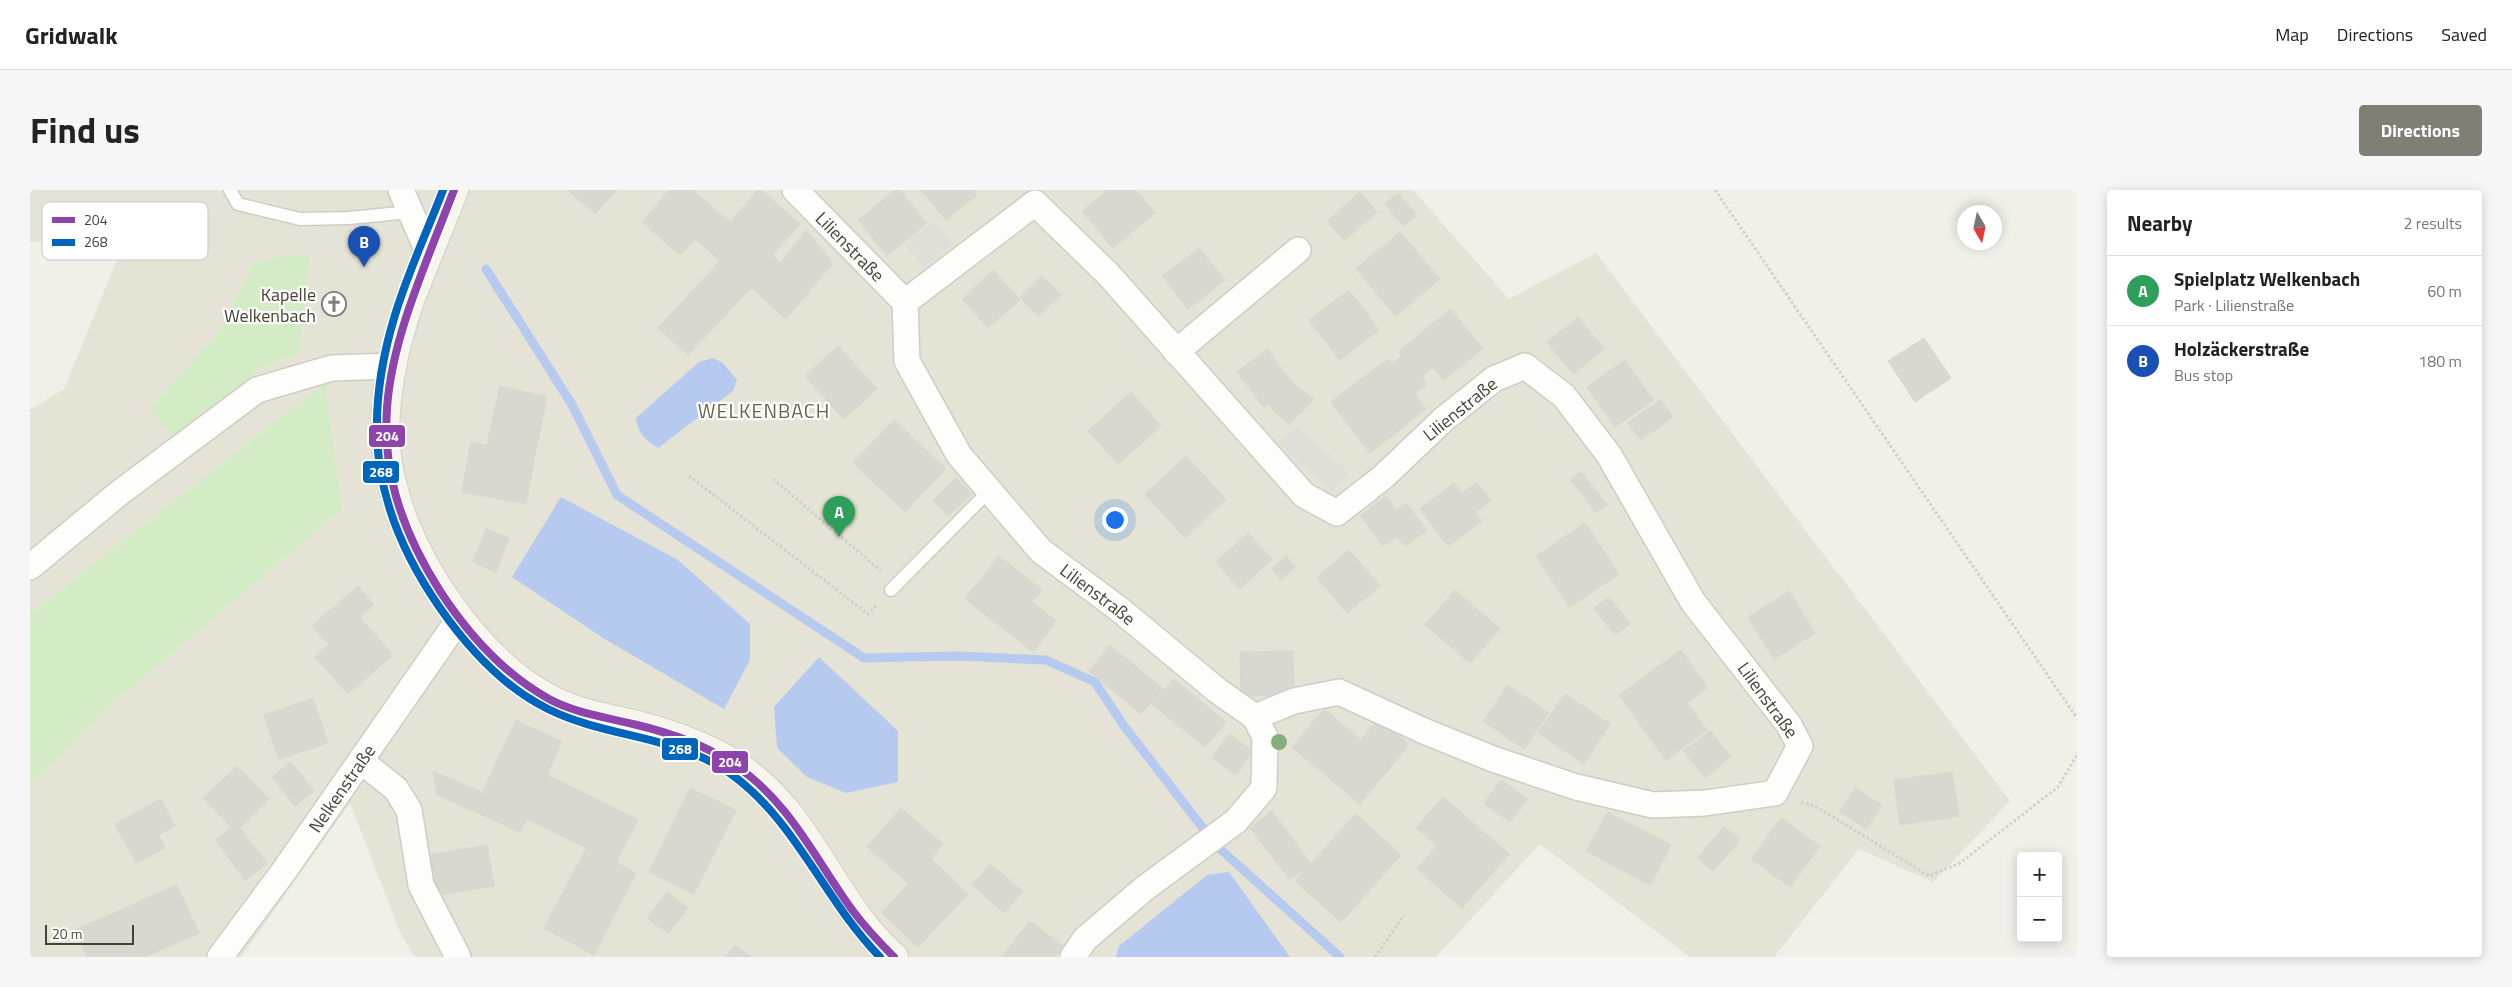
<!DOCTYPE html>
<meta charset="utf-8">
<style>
:root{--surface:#fff;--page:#f6f6f6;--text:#222;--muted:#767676;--line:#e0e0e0;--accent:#817f73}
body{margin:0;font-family:"Titillium Web",sans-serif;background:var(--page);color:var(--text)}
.controls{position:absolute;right:15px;bottom:15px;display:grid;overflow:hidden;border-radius:5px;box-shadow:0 2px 12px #0003}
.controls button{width:45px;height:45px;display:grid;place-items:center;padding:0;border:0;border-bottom:1px solid var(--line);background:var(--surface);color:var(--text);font:25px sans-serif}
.compass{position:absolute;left:1927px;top:15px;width:45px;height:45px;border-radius:50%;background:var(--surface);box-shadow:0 2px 12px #0003;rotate:171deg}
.scale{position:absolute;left:15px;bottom:12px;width:89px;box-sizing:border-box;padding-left:5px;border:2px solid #454334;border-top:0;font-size:14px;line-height:18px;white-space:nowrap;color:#454334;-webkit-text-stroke:4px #fff;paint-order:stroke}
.you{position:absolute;left:1084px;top:329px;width:18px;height:18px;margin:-12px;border:4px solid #fff;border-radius:50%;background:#1a73e8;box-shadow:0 0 0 8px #1a73e833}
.badge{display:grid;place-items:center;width:32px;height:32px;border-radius:50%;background:var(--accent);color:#fff;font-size:16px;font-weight:700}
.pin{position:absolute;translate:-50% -41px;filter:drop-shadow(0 1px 2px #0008)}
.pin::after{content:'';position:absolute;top:26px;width:18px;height:15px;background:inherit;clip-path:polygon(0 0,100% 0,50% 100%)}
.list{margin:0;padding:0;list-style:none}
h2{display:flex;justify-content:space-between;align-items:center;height:65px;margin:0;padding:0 20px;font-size:21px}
h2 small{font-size:16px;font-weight:400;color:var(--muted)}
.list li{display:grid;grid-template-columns:32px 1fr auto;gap:15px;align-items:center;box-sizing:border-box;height:70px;padding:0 20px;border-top:1px solid var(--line)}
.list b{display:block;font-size:19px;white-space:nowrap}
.list p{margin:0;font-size:16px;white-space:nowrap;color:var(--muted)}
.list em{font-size:16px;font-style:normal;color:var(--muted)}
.map{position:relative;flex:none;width:2047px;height:767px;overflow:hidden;border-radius:5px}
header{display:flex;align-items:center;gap:30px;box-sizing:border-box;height:70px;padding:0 25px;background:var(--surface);border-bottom:1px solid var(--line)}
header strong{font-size:24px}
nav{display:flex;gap:28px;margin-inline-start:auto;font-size:18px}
.intro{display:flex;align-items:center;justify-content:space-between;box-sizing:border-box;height:120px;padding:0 30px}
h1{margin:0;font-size:35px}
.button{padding:12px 22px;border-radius:5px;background:var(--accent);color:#fff;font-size:18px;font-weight:700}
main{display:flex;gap:30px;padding:0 30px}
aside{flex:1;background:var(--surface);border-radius:5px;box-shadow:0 2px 12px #0003}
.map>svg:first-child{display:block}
.residential{fill:#e4e3d5}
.green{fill:#d4ecc6}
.parking{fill:#dfded8}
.water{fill:#b6caf0}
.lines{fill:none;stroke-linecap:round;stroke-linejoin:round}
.stream{stroke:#b6caf0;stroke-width:9}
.building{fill:#d9d8d0;stroke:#d8d7ce}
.lane-casing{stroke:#cecdc5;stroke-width:15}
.street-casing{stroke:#cecdc5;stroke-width:28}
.secondary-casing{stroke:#d0d0c0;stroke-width:30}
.path{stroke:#d0cfc9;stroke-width:3;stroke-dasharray:2.5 2.5;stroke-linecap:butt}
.lane{stroke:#fdfdfc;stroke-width:12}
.street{stroke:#fdfdfc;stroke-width:25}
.secondary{stroke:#f6f6ee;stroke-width:28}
.bus-1-casing{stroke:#fff;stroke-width:11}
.bus-2-casing{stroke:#fff;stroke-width:11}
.bus-1{stroke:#8e44ad;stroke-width:8}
.bus-2{stroke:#0065bd;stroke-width:8}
.tree{fill:#86ae7d}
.labels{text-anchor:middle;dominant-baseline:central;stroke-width:4.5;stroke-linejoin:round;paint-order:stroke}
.street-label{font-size:18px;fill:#454334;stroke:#fff}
.poi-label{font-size:18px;fill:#454334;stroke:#fff;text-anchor:end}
.quarter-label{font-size:20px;letter-spacing:1px;fill:#69644a;stroke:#fff}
.key{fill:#fff;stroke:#c7c7c2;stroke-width:1}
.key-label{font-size:14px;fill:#454334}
.line-badge{stroke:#fff;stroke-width:2}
.badge-label{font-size:14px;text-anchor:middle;font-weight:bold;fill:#fff}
</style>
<header>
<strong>Gridwalk</strong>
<nav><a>Map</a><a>Directions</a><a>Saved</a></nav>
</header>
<div class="intro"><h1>Find us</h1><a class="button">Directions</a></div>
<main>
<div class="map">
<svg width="2047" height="767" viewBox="0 0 2047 767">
<rect width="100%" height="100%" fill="#f0efe8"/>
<path class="residential" d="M0,0h1383l96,109 87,-46 414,548 -77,81 -74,-33 -85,108h-84l-150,-113 -104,113h-1021l-15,-25 -50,-129 -109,154h-211v-171l87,-86 208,-316 -295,229v-203l34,-21 62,-151 -96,4z"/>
<g class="green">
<path d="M280,65l-11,98 -40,16 -65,60 -22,8 -22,-29 72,-79 31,-65 27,-8z"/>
<path d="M295,193l17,127 -225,190 -87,86v-173z"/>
</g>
<g class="parking">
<path d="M905,32l18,21 -30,24 -18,-22z"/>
<path d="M1267,236l52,47 -18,19 -53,-50z"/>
</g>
<g class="water">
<path d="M683,168l10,5 14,17 -4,11 -75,57c-13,-8 -20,-15 -22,-30l63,-56z"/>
<path d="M531,307l117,63 72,64v36l-26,49 -121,-71 -91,-61z"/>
<path d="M789,467l79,74v51l-52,11 -39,-16 -30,-29 -3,-41z"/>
<path d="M1199,682l61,85h-174l3,-11 88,-71z"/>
</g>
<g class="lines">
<g class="stream">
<path d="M456,79l85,134 46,92 247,163 95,-2 87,4 49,22 29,44 82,106"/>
<path d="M1188,657l122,110"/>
</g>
</g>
<g class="building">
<path d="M538,0h49l-22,24z"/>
<path d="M639,0h24l37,32 28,-32h3l39,34 -53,60 -52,-45 -15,16 -38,-33z"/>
<path d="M865,0h5l27,33 -40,33 -29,-36z"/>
<path d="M891,0h52l4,5 -31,25z"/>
<path d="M1077,0h29l19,23 -42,35 -31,-37z"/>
<path d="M1330,2l17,20 -33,29 -17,-20z"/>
<path d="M1368,3l19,22 -14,11 -18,-22z"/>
<path d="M776,40l27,33 -47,56 -39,-35 25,-29 9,8z"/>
<path d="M1370,42l40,47 -44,37 -40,-47z"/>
<path d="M1169,58l26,32 -37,29 -26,-33z"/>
<path d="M691,70l30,28 -63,67 -30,-27z"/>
<path d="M963,80l27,30 -32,28 -26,-29z"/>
<path d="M1012,86l19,19 -23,21 -18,-19z"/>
<path d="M1319,100l30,40 -39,30 -31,-40z"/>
<path d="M311,105l2,17 -15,1 -2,-17z"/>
<path d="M1420,119l33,39 -39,32 -32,-39z"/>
<path d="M1548,127l26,32 -31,25 -26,-32z"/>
<path d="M1894,148l27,40 -36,24 -27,-41z"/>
<path d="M1382,151l21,25 -11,11 5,8 -13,9 -23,-30 11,-8 -3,-5z"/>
<path d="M808,156l39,43 -33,30 -39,-43z"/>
<path d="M1237,159l27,36 -30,22 -27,-35z"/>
<path d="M1358,169l38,50 -56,44 -39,-51z"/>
<path d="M1595,170l28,40 -38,27 -28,-40z"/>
<path d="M1264,195l20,14 -25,26 -21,-20z"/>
<path d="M470,196l47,11 -12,57 -48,-9z"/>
<path d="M1101,202l30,34 -43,38 -30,-33z"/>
<path d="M1630,210l13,17 -32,23 -13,-17z"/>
<path d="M864,230l52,49 -41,43 -52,-49z"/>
<path d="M441,252l64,12 -9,50 -64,-12z"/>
<path d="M1156,266l40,43 -41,39 -40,-44z"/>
<path d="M1551,282l26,33 -11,8 -25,-33z"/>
<path d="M926,288l16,16 -24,22 -15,-15z"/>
<path d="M1447,292l14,19 -16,11 7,9 -34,25 -28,-37 34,-26 8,10z"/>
<path d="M1356,306l10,14 10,-7 21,27 -22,16 -8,-10 -14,10 -23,-31z"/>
<path d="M1555,333l34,51 -49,33 -34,-51z"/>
<path d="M456,339l23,9 -13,34 -23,-10z"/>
<path d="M1218,343l24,26 -32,30 -24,-27z"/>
<path d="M1319,360l31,36 -33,27 -30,-36z"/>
<path d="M969,366l43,34 -34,42 -43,-33z"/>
<path d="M1256,366l9,11 -14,13 -9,-11z"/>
<path d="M328,396l16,19 -45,40 -17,-19z"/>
<path d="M1425,400l45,39 -30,34 -45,-38z"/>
<path d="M1759,401l26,42 -41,26 -26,-42z"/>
<path d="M1579,407l21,27 -15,11 -21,-27z"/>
<path d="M1002,412l24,19 -23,31 -25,-20z"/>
<path d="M330,428l33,37 -45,39 -33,-37z"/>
<path d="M1080,455l53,44 -22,25 -52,-43z"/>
<path d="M1651,460l27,38 -21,15 20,27 -41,30 -47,-65z"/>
<path d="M1263,461l1,44 -53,1 -1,-44z"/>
<path d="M1144,489l52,43 -21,25 -53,-43z"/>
<path d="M1478,495l41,28 -25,36 -41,-28z"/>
<path d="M1535,504l45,30 -26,40 -46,-31z"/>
<path d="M283,508l15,45 -49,16 -15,-44z"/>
<path d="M1294,519l37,31 17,-21 31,26 -49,59 -68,-57z"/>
<path d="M486,530l46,22 -32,71 -47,-22z"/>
<path d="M1680,541l21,25 -26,22 -21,-27z"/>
<path d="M1199,544l24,17 -17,24 -24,-17z"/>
<path d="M261,572l23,29 -19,15 -23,-29z"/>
<path d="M207,576l32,33 -33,33 -33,-34z"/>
<path d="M403,581l97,42 -10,19 -83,-37z"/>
<path d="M1922,582l7,44 -59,9 -6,-45z"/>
<path d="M517,585l91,45 -22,42 -89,-43z"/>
<path d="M1471,590l27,19 -18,23 -26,-19z"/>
<path d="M660,598l46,22 -42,84 -45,-22z"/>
<path d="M1825,598l27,17 -16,24 -27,-18z"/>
<path d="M1413,607l66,57 -47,54 -45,-39 20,-23 -21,-18z"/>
<path d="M131,609l14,27 -17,9 7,13 -29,15 -21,-39z"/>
<path d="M871,618l42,36 -34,40 -42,-37z"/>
<path d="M1242,621l39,53 -21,16 -40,-52z"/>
<path d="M1578,622l63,33 -21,40 -64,-34z"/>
<path d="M1326,624l45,41 -60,67 -46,-41z"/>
<path d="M1751,628l39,28 -30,41 -39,-28z"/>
<path d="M1694,636l16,14 -27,31 -15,-13z"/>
<path d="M201,637l5,5 4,-4 27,35 -22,18 -29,-41z"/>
<path d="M457,655l7,41 -60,10 -7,-41z"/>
<path d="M557,657l49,26 -42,82 -50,-27z"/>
<path d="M901,669l37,35 -50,53 -36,-34z"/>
<path d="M960,674l33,27 -19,22 -32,-28z"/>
<path d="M147,695l22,48 -54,24h-58l-12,-27z"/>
<path d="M637,702l21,16 -20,26 -21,-16z"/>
<path d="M1000,731l33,25 -8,11h-53z"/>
<path d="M705,755l16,12h-25z"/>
</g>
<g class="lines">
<defs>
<g id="lane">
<path d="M200,0l8,14 62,15 49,-1 61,-6"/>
<path d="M861,400l98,-99"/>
</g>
<g id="street">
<path d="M371,0l28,64"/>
<path id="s1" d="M765,0l110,112 2,59 52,94 82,96 78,58 99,82 37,26 39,-16 45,-9 85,39 69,28 83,28 77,18 52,-2 70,-10 25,-47 -11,-21 -96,-123 -84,-147 -45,-59 -39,-30 -31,13 -50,40 -61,58 -46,36 -33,-18 -196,-221 -73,-71 -130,99"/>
<path d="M1146,162l122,-102"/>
<path d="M0,377l88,-73 139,-104 75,-22 61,-2"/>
<path d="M331,571l35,28 13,21 12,75 37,72"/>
<path id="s2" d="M190,767l64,-86 175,-252"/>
<path d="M1043,767l12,-18 60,-51 91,-67 28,-33 1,-51 -10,-20"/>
</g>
<path id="secondary" d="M424,0c-14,37 -30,73 -44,111 -15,42 -28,101 -24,147 5,52 28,104 57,147 28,42 62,80 107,104 33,17 63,19 98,29 29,8 60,20 86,36 78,49 95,136 160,193"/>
</defs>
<use href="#lane" class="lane-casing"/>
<use href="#street" class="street-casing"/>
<use href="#secondary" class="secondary-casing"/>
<g class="path">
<path d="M1685,0l362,528"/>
<path d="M659,286l179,138 9,-9"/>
<path d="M743,289l108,92"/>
<path d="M1771,612l16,5 112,69 31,-13 98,-76 19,-32"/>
<path d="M1345,767l29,-42"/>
</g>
<use href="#lane" class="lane"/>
<use href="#street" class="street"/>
<use href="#secondary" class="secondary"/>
<defs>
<path id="bus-1" d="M424,0c-58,151 -111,248 -14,401 28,43 64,83 109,108 26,14 56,18 84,25 34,8 71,20 100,40 56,36 82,95 120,147 12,16 26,31 41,46"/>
<path id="bus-2" d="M413,0c-16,42 -35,82 -48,125 -34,111 -21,198 45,293 28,40 63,79 108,101 58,29 129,26 183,65 66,48 93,126 149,183"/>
</defs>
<use href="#bus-1" class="bus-1-casing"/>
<use href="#bus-2" class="bus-2-casing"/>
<use href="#bus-1" class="bus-1"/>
<use href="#bus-2" class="bus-2"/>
</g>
<circle class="tree" cx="1249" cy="552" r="8"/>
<defs>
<symbol id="church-ring" viewBox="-11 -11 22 22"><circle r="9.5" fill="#fff" stroke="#817f73" stroke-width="1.5"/><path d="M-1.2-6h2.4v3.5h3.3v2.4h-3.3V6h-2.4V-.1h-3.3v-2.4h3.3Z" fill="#817f73"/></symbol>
</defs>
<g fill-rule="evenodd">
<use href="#church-ring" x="290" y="100" width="28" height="28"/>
</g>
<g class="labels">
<g class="street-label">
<text stroke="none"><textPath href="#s1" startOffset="79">Lilienstraße</textPath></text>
<text transform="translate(1430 219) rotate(-39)">Lilienstraße</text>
<text stroke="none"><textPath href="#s1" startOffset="521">Lilienstraße</textPath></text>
<text transform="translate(1738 510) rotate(54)">Lilienstraße</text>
<text stroke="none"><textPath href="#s2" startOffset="208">Nelkenstraße</textPath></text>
</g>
<g class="poi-label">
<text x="286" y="104">Kapelle<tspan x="286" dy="21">Welkenbach</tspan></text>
</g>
<g class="quarter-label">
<text x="734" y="220">WELKENBACH</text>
</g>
</g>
<rect x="12" y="12" width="166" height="58" rx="8" class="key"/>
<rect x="22" y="27" width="23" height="6" fill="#8e44ad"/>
<rect x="22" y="49" width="23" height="7" fill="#0065bd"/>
<g class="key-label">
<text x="54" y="35">204</text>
<text x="54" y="57">268</text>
</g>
<g class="line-badge">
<rect x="338" y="234" width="38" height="24" rx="5" fill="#8e44ad"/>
<rect x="332" y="270" width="38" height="24" rx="5" fill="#0065bd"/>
<rect x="631" y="547" width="38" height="24" rx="5" fill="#0065bd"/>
<rect x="681" y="560" width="38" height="24" rx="5" fill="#8e44ad"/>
</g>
<g class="badge-label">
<text x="357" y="251">204</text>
<text x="351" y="287">268</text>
<text x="650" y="564">268</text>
<text x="700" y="577">204</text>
</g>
</svg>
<div class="controls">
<button>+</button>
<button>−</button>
</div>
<svg class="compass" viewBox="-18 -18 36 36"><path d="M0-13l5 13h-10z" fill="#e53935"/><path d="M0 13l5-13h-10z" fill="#767676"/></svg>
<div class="scale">20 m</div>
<div class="you"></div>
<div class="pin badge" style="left:809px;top:347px;background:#2e9e5b">A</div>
<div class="pin badge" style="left:334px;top:77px;background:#1a4fb4">B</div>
</div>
<aside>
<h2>Nearby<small>2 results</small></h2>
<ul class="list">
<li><span class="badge" style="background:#2e9e5b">A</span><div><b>Spielplatz Welkenbach</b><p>Park · Lilienstraße</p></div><em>60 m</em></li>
<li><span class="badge" style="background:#1a4fb4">B</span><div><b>Holzäckerstraße</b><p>Bus stop</p></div><em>180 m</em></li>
</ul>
</aside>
</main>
